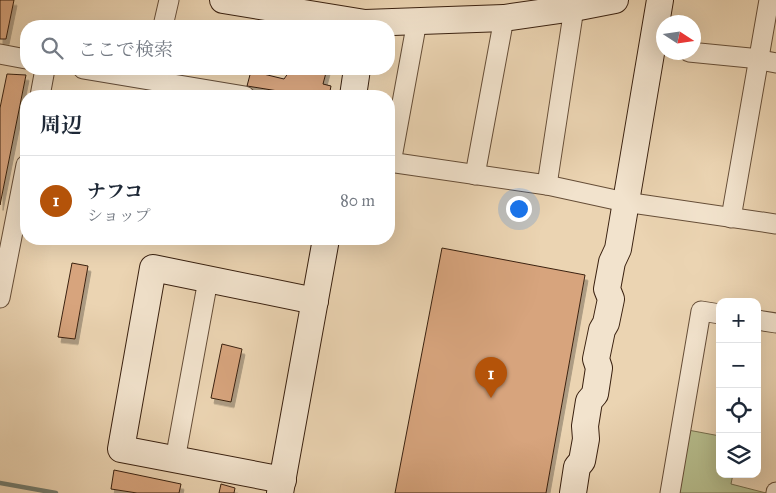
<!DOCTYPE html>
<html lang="ja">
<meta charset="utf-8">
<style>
:root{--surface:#fff;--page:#f2f2f3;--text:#1f2937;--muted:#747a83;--line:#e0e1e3;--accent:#b45309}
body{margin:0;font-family:"IM FELL Great Primer","Noto Serif JP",serif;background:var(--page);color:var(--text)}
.controls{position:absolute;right:15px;bottom:15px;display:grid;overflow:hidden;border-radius:10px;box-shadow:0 5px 20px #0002}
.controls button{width:45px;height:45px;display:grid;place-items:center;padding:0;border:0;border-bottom:1px solid var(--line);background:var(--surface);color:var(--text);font:25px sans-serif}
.compass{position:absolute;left:656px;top:15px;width:45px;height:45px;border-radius:50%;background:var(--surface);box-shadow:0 5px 20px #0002;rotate:102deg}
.you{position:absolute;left:518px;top:208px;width:18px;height:18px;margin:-12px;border:4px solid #fff;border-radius:50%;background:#1a73e8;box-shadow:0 0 0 8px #1a73e833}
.badge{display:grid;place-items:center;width:32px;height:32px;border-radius:50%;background:var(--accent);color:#fff;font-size:16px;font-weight:700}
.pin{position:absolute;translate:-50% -41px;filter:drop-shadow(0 1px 2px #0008)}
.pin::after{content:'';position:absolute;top:26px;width:18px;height:15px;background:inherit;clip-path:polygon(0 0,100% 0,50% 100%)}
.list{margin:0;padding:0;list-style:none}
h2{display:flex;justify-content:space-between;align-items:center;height:65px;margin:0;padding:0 20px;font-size:21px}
h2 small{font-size:16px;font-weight:400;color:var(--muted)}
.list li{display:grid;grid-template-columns:32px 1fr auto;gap:15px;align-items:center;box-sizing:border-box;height:90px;padding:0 20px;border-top:1px solid var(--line)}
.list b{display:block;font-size:19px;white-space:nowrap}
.list p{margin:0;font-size:16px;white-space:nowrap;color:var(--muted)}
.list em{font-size:16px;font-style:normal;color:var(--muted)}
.icon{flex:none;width:28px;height:28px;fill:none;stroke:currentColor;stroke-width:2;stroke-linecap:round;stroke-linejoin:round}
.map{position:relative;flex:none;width:776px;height:493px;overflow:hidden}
.search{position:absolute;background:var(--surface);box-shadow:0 5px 20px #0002;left:20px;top:20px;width:375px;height:55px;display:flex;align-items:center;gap:12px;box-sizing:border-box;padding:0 18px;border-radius:20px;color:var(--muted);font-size:19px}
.panel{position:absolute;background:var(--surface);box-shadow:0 5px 20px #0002;left:20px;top:90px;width:375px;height:155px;border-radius:20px}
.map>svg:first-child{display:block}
.green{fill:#b6bd8d;stroke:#786f4e}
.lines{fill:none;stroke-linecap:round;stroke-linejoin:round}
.stream{stroke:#727c6f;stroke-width:4.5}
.building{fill:#d7a47d;stroke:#3a2110;filter:url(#shadow)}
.street-casing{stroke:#664e38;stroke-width:21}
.secondary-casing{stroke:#3a2110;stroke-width:28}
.street{stroke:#f2e3cd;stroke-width:19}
.secondary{stroke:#f2e3cd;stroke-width:26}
</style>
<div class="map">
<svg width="776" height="493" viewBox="0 0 776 493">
<defs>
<filter id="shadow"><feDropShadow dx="3" dy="5.5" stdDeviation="0" flood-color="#0004"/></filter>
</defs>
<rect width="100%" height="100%" fill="#ebd4b2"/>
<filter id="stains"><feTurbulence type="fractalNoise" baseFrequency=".004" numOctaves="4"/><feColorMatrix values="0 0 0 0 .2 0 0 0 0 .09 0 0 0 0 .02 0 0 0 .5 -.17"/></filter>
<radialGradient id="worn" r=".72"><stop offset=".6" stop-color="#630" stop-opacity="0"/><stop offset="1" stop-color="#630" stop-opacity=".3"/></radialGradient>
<path class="green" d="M688,430l32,6v38h13l-2,10 35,9h-90z"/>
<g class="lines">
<path class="stream" d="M0,483l56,10"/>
</g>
<g class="building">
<path d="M0,0h14l-8,39h-6z"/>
<path d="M291,69l12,2 1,-2h23l-4,15 8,2 -2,10h-20l-62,-10 4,-15 33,8z"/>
<path d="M7,74l19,1 -26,130v-97z"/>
<path d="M442,248l143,27 -39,218h-151z"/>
<path d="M72,263l16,3 -13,73 -17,-2z"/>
<path d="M222,344l20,5 -11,53 -20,-4z"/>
<path d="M114,470l67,14 -2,9h-42l-26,-4z"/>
<path d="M221,484l14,4 -1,5h-15z"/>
</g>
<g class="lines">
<defs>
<g id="street">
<path d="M163,26l6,-26"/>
<path d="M689,52l61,6 26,5"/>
<path d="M0,54l26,5"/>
<path d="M83,69l162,27"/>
<path d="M40,96l5,-27"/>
<path d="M389,162l158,23 78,17 151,22"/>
<path d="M391,163l26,-142"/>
<path d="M475,175l29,-157"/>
<path d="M547,185l27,-177"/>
<path d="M731,218l38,-218"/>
<path d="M0,298l26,-133"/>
<path d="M757,320l19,3"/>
<path d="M175,460l33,-180"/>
<path d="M670,493l31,-182 19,3"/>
<path d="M776,493v-1"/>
</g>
<g id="secondary">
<path d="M223,0l142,23 139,-5 70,-10 41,-8"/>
<path d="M353,96l4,-27"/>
<path d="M283,480l-162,-31 32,-181 162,33"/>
<path d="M280,493l46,-254"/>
<path d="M573,493l4,-26 5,-6 4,-22 -1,-13 4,-25 6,-7 4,-26 -3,-9 6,-29 4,-7 5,-24 -4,-10 5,-27 6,-13 42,-249"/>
</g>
</defs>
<use href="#street" class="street-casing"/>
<use href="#secondary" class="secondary-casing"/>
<use href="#street" class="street"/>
<use href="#secondary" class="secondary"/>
</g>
<rect width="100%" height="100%" filter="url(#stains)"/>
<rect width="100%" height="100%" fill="url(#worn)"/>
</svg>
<div class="controls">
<button>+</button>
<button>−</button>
<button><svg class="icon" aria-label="locate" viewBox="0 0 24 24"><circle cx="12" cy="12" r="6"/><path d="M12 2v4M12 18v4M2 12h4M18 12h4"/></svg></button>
<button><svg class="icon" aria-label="layers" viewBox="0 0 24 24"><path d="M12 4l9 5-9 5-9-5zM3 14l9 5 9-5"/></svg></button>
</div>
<svg class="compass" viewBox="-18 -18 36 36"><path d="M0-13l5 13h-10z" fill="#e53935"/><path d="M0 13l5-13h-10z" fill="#747a83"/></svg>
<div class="you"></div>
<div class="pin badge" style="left:491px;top:398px">1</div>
<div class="search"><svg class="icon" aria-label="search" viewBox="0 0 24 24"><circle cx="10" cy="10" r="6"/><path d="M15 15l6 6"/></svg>ここで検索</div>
<section class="panel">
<h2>周辺<small></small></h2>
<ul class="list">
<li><span class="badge">1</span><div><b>ナフコ</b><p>ショップ</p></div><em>80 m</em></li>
</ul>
</section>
</div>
